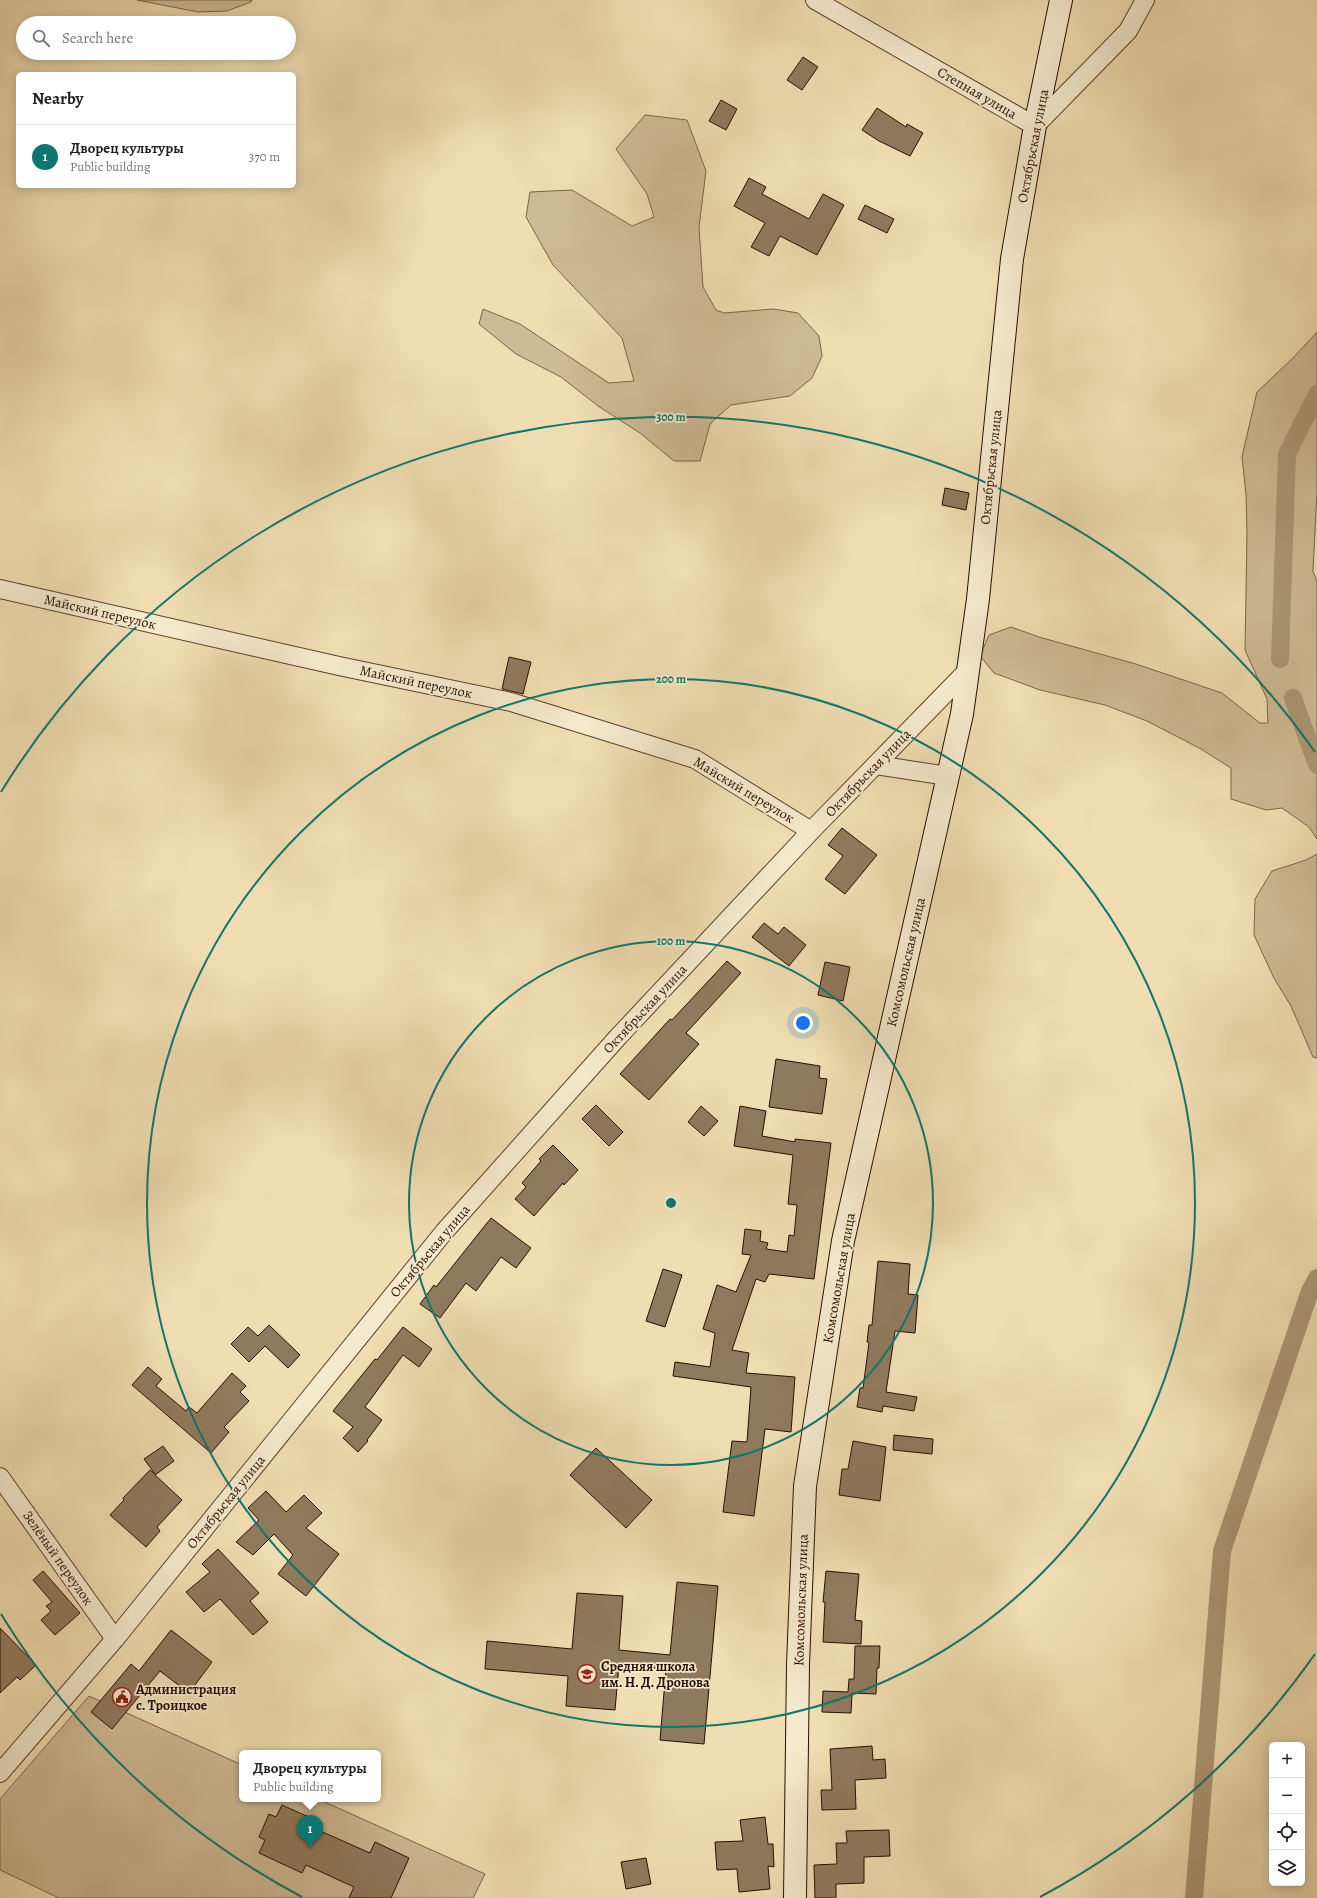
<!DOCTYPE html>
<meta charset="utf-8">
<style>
:root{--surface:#fff;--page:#f2f2f2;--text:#202124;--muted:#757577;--line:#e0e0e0;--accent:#0f766e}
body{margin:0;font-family:Alegreya,serif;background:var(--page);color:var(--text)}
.controls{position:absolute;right:12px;bottom:12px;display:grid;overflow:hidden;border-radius:6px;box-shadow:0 2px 10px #0003}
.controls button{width:36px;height:36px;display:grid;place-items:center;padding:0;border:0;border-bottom:1px solid var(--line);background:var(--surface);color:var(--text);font:20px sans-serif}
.you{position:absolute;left:803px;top:1023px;width:14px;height:14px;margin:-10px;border:3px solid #fff;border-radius:50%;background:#1a73e8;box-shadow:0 0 0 6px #1a73e833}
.badge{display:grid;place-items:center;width:26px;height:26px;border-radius:50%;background:var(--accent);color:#fff;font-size:13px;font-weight:700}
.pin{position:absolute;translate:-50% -33px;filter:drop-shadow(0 1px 2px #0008)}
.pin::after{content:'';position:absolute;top:21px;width:14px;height:12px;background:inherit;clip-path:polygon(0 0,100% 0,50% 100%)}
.popup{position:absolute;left:239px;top:1750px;width:142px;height:52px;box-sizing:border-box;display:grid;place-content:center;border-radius:6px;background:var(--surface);filter:drop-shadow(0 1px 3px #0005);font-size:13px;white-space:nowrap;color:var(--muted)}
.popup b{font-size:15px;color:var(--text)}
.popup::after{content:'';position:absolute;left:50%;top:100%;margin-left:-8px;border:8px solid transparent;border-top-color:var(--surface)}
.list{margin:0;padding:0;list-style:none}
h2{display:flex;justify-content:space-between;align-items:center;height:52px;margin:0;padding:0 16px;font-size:17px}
h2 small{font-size:13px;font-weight:400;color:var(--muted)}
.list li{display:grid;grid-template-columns:26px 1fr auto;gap:12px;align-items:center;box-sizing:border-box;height:64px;padding:0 16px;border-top:1px solid var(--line)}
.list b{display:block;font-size:15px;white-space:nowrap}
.list p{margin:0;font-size:13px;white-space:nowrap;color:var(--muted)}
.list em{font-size:13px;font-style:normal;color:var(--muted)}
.icon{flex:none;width:22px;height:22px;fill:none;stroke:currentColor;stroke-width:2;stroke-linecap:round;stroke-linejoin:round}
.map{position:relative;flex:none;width:1317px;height:1898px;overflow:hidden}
.search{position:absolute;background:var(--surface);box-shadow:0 2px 10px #0003;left:16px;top:16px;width:280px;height:44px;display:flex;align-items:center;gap:10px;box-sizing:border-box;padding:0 14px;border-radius:22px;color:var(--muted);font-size:15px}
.panel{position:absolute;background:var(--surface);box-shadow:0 2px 10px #0003;left:16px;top:72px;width:280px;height:116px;border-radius:6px}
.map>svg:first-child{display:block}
.green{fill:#ceba94;stroke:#7c644a}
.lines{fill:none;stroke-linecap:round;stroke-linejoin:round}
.canal{stroke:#ac9775;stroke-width:18}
.building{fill:#907a5d;stroke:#290d00}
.street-casing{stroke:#5b412c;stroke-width:20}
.secondary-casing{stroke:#290d00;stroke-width:24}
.street{stroke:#f5eacd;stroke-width:18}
.secondary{stroke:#f5eacd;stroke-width:22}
.ring{fill:none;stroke:#0f766e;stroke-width:2}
.labels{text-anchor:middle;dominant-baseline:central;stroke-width:3.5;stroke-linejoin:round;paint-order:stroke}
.street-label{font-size:14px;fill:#290d00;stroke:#f5eacd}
.poi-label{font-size:14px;font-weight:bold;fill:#290d00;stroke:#f5eacd;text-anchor:start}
.centre{fill:#0f766e;stroke:#f5eacd;stroke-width:2}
.ring-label{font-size:12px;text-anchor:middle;font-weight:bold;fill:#0f766e;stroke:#f5eacd;stroke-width:3.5;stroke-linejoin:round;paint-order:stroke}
</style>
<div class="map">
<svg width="1317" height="1898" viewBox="0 0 1317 1898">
<rect width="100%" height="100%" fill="#f0deb2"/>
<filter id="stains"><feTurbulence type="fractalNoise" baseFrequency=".005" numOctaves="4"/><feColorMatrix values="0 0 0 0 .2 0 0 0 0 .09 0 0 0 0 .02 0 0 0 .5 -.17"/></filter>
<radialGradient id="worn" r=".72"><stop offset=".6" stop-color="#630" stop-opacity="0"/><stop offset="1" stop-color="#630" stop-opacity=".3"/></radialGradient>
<g class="green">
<path d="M137,0h115l-1,2 -24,9 -29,1z"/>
<path d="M645,115l42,5 19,51 -7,56 4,60 13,23 8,3 49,-4 25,4 21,23 3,20 -10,22 -22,18 -59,9 -21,19 -10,37h-26l-34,-28 -42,-27 -37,-29 -45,-23 -37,-30 4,-15 37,15 89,59 25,-2 -12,-43 -69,-73 -27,-48 4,-25 42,-2 60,36 22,-9 -7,-23 -31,-45z"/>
<path d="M1317,332v159l-4,80 4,11v257l-8,-12 -27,-19 -16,2 -35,-11v-31l-30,-19 -54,-28 -42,-16 -65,-15 -46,-17 -14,-17 9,-21 22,-8 28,10 97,27 86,29 38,30h8l-1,-24 -22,-49 2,-118 -1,-38 -4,-37 15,-65 36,-34z"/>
<path d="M1317,854v204l-4,-1 -22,-51 -17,-28 -20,-43 1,-36 17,-28 34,-11z"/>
<path d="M89,1696l153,69v34h76l167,75 -12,24h-414l-59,-28v-71z"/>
</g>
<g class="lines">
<g class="canal">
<path d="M1280,659l7,-205 30,-60"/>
<path d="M1293,698l24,67"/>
<path d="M1194,1898l28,-347 88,-260 7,-13"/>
</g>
</g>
<g class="building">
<path d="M803,57l15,10 -16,23 -15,-10z"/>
<path d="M721,100l16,9 -11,21 -17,-9z"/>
<path d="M877,108l29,19 1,-3 16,9 -13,23 -31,-15 -17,-11z"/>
<path d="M749,178l17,9 -4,7 47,25 14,-25 21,11 -27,50 -37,-19 -11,20 -18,-9 14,-24 -31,-17z"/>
<path d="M865,205l29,14 -7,14 -29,-14z"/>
<path d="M945,488l24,5 -3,17 -24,-5z"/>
<path d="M509,657l22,5 -8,32 -21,-5z"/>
<path d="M842,828l35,27 -32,39 -20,-15 18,-23 -15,-11z"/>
<path d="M764,923l14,11 6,-7 22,18 -17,21 -37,-29z"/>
<path d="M727,961l14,12 -55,60 13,11 -50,56 -29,-26 50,-55 2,1z"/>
<path d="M825,962l25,5 -7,34 -25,-6z"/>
<path d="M776,1059l44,7 -1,12 8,1 -5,35 -53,-7z"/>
<path d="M596,1105l27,27 -14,14 -27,-27z"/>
<path d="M701,1106l17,15 -14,15 -16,-14z"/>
<path d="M740,1106l26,5 -4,25 33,6v-3l36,4 -17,136 -45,-5 -4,8 -9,-3 -24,71 17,3 -3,20 49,4 -4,55 -26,-3 -11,87 -31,-4 9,-71 15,1 4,-55 -78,-11 2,-14 35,5 5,-34 -12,-4 14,-44 19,7 15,-37 -9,-1 3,-25 16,2 -1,10 8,2 -2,6 21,3 2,-17 5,1 3,-31 -9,-1 5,-49 -59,-9z"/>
<path d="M553,1145l25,25 -14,15 -1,-2 -29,33 -19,-17 11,-12 -4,-4 19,-22 -2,-2z"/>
<path d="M491,1218l40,30 -15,20 -15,-11 -25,34 -10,-8 -26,35 -20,-14 14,-19 2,2z"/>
<path d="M878,1261l32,3 -2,30 10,1 -3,38 -20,-2 -9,61 31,5 -3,14 -31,-5 -1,6 -25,-5 3,-19h3l6,-45 -2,-1 2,-17h3z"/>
<path d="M663,1269l19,6 -17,52 -19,-6z"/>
<path d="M269,1325l31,30 -12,13 -23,-22 -16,16 -18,-18 17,-17 10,9z"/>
<path d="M403,1327l29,22 -13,18 -16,-12 -38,52 17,13 -15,20 1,1 -10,11 -15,-14 10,-11 -20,-16 42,-52 2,1z"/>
<path d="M148,1367l14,12 -6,7 30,25 3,-4 8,6 35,-40 14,13 -6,6 9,9 -25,26 5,5 -18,21 -79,-68z"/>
<path d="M894,1435l39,4 -1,15 -39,-4z"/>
<path d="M853,1441l33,6 -6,54 -41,-6 3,-26h6z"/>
<path d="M163,1446l11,15 -19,14 27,25 -25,27 3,4 -14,16 -36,-32 14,-15 -1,-2 27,-28 5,4 -11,-15z"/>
<path d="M596,1448l56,52 -26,28 -56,-53z"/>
<path d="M266,1491l20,21 18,-17 18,18 -16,15 33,26 -33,42 -28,-22 15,-19 -19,-21 -21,21 -17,-13 23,-22 -11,-12z"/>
<path d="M218,1549l41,44 -9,8 18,21 -15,13 -33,-36 -16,13 -18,-20 24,-20 -8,-8z"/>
<path d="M43,1571l37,42 -25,22 -14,-15 10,-9 -5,-5 6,-4 -19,-22z"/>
<path d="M826,1571l33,3 -4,46 7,1 -1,23 -38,-2 2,-40h-2z"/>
<path d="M677,1582l41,4 -14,158 -44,-4 6,-71 -47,-4 -4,45 -49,-4 2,-30 -83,-7 2,-28 85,8 5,-56 46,3 -4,54 51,5z"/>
<path d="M0,1628l36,37 -16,15 -3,-3 -17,16z"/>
<path d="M171,1630l41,32 -23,31 -29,-22 -48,58 -21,-17 40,-48 8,7z"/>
<path d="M855,1646h25l-1,22h-2l-1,26 -24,-1 -1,20 -29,-1 1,-21 25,1 1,-13h5z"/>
<path d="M872,1746l1,14 12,-1 1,19 -31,2 1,29 -34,1 -1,-20h11l-2,-41z"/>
<path d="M282,1805l40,18 -4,7 52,23 5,-11 34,16 -18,40h-42l5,-11 -48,-22 -4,8 -43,-20 6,-13 -6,-3 10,-23 7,3z"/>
<path d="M765,1817l3,27h5l1,23 -6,-1 2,23 -31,3 -2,-23 -20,1 -2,-28 28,-1 -3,-21z"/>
<path d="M889,1830l1,26 -26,1v26l-28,1v14h-21l-1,-33 23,-1 -1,-21h11l-1,-12z"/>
<path d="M646,1858l5,26 -25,5 -5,-27z"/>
</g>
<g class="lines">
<defs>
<g id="street">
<path d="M815,0l220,126 93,-95 17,-31"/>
<path d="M0,589l339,77 172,36 184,57 116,72"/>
<path d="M876,765l72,11"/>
<path d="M0,1477l115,162"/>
<path d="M0,1773l115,-134 329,-407 174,-195 193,-206 157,-161"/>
</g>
<path id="secondary" d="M795,1898l3,-233 7,-179 38,-245 119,-527 16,-115 34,-340 23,-133 26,-126"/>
</defs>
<use href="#street" class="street-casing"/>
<use href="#secondary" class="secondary-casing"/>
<use href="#street" class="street"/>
<use href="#secondary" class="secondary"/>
</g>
<g class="ring">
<circle cx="671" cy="1203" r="262"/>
<circle cx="671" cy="1203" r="524"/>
<path d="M1315 1654A786 786 0 0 1 1040 1897M302 1897A786 786 0 0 1 1 1614M1 792A786 786 0 0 1 1315 752"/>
</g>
<defs>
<symbol id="school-ring" viewBox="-11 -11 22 22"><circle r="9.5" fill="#f5eacd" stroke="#8f2418" stroke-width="1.5"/><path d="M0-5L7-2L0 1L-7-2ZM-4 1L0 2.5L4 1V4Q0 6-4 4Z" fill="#8f2418"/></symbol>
<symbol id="civic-ring" viewBox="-11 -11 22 22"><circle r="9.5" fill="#f5eacd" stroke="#8f2418" stroke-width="1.5"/><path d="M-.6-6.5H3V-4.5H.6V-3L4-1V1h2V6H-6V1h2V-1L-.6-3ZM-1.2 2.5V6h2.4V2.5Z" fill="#8f2418"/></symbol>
</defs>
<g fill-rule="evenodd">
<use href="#school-ring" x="576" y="1663" width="22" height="22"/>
<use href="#civic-ring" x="111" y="1686" width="22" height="22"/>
</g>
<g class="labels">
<g class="street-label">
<text transform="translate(977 93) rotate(30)">Степная улица</text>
<text transform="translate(1033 146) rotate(-79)">Октябрьская улица</text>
<text transform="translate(991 467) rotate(-84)">Октябрьская улица</text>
<text transform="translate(100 612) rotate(13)">Майский переулок</text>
<text transform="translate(416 682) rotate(12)">Майский переулок</text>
<text transform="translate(868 773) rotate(-46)">Октябрьская улица</text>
<text transform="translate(744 790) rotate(31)">Майский переулок</text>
<text transform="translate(906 962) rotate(-77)">Комсомольская улица</text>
<text transform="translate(645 1009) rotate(-47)">Октябрьская улица</text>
<text transform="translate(430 1251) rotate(-50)">Октябрьская улица</text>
<text transform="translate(839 1278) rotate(-80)">Комсомольская улица</text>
<text transform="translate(226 1502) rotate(-51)">Октябрьская улица</text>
<text transform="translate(58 1558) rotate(55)">Зелёный переулок</text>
<text transform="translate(801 1600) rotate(-88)">Комсомольская улица</text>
</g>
<g class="poi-label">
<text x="601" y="1666">Средняя школа<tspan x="601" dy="16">им. Н. Д. Дронова</tspan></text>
<text x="136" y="1689">Администрация<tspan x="136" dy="16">с. Троицкое</tspan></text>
</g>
</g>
<circle cx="671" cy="1203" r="6" class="centre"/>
<g class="ring-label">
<text x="671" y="421">300 m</text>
<text x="671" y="683">200 m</text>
<text x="671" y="945">100 m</text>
</g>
<rect width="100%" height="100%" filter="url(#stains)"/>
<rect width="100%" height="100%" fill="url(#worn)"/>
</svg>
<div class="controls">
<button>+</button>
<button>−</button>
<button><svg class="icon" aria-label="locate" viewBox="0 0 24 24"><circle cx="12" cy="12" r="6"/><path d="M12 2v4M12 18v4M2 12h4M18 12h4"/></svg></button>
<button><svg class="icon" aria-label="layers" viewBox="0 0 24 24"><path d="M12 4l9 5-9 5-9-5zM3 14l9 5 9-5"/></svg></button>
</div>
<div class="you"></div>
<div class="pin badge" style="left:310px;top:1848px">1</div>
<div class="popup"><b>Дворец культуры</b>Public building</div>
<div class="search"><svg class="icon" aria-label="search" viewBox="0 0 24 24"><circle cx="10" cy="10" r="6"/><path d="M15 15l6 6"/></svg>Search here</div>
<section class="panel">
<h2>Nearby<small></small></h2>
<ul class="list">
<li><span class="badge">1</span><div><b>Дворец культуры</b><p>Public building</p></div><em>370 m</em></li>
</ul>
</section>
</div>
